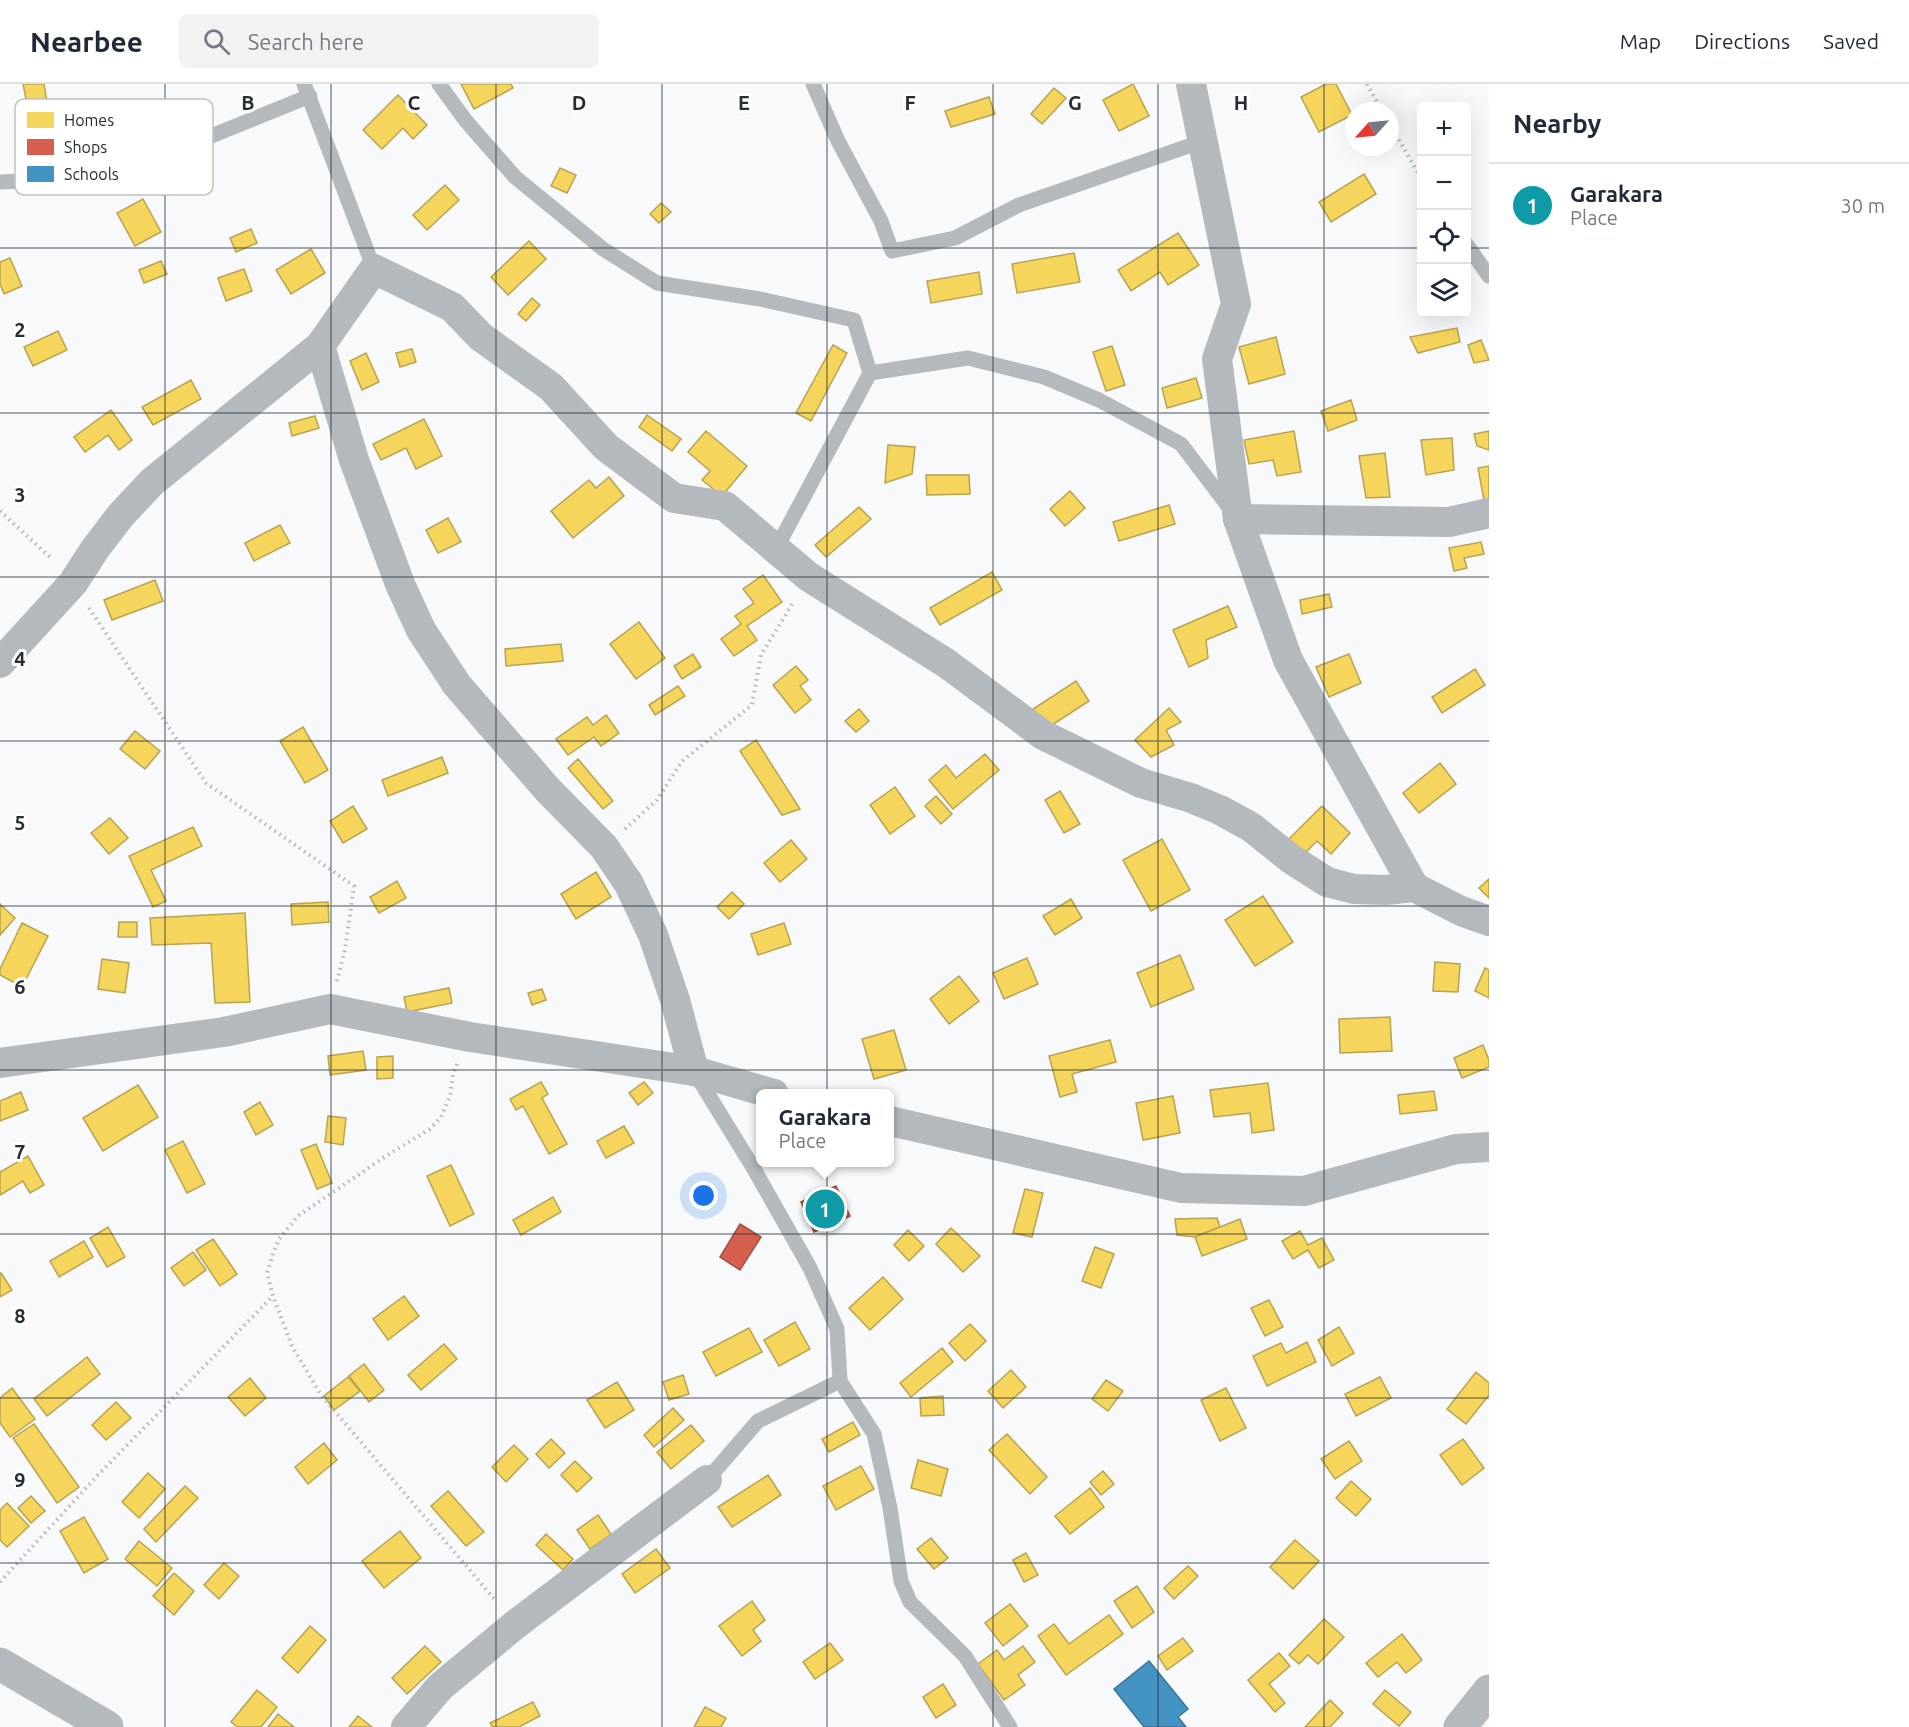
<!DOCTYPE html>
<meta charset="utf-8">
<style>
:root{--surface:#fff;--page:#f2f2f3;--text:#1f2937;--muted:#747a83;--line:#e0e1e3;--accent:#db2777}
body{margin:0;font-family:Ubuntu,sans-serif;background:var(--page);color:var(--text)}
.controls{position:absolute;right:18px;top:18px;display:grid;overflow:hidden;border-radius:9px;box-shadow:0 6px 24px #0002}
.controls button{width:54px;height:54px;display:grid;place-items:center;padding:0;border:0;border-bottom:2px solid var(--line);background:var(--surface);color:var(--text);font:30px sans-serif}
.compass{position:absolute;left:1345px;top:18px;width:54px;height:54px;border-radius:50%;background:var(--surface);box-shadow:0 6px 24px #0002;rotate:243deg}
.you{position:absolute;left:704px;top:1112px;width:21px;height:21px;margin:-15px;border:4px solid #fff;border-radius:50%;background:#1a73e8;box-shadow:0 0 0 9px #1a73e833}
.badge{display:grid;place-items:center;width:39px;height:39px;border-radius:50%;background:var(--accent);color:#fff;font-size:20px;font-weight:700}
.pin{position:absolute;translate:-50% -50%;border:3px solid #fff;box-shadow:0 2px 6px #0006}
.popup{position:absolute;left:756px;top:1005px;width:138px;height:78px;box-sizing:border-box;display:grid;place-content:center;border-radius:9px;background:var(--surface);filter:drop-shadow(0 2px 4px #0005);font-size:20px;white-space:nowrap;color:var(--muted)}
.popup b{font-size:22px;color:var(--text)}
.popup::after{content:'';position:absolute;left:50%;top:100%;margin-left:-12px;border:12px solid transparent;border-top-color:var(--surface)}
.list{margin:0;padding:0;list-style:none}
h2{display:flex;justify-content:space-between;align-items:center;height:78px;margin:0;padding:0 24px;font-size:26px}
h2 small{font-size:20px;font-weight:400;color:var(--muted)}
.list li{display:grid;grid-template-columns:39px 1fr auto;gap:18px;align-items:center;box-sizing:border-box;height:84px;padding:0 24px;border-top:2px solid var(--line)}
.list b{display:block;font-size:22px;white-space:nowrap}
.list p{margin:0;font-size:20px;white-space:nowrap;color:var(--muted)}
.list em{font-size:20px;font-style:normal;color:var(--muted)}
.icon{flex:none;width:33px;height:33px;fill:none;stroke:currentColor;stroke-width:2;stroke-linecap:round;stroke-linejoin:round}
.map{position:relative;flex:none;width:1489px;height:1643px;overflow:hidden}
header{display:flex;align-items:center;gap:36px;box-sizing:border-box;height:84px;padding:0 30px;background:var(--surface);border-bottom:2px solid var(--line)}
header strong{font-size:28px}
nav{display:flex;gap:33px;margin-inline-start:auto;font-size:21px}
.search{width:420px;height:54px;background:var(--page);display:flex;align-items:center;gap:15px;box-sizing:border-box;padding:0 21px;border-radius:9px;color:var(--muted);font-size:22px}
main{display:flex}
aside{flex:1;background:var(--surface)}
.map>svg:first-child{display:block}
.homes{fill:#f6d55c;stroke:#b8a351;stroke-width:1.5}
.shops{fill:#d6604d;stroke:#a15146;stroke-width:1.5}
.schools{fill:#4393c3;stroke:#3a7599;stroke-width:1.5}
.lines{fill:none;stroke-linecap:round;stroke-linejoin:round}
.path{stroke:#b1b6ba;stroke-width:4;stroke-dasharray:1.5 4.5;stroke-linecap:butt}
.service{stroke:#b4b9be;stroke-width:15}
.minor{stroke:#b4b9be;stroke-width:30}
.tertiary{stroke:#b4b9be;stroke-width:33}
.grid{fill:none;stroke:#262f36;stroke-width:1.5;stroke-opacity:0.55}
.key{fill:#fff;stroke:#bec1c3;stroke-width:1.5}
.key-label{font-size:16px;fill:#262f36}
.grid-label{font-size:20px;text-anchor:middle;font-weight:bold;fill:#262f36;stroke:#fff;stroke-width:6;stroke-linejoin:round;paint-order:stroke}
</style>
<header>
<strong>Nearbee</strong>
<div class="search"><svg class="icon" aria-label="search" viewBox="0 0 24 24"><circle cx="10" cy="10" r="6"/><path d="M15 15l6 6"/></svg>Search here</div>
<nav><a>Map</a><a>Directions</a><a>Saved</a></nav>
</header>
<main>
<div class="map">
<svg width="1489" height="1643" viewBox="0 0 1489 1643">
<rect width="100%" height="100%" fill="#f7f9fb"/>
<g class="homes">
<path d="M23,0h21l8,48 -19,3z"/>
<path d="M461,0h50l2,4 -39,21z"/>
<path d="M1133,0l16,32 -30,15 -16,-31z"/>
<path d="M1326,0h10l16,31 -33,17 -18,-35z"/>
<path d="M1054,4l12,10 -24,26 -11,-10z"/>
<path d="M398,11l29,30 -14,14 -10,-11 -21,21 -19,-19z"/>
<path d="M989,13l6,17 -44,13 -6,-16z"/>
<path d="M560,84l16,7 -9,18 -16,-7z"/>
<path d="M1364,90l12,20 -45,28 -12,-20z"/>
<path d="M445,101l14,15 -32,30 -14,-15z"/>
<path d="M143,115l18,33 -26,14 -18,-33z"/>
<path d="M661,119l10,9 -12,11 -9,-9z"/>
<path d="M251,145l6,14 -21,9 -6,-14z"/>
<path d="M1178,149l21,32 -31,20 -8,-13 -29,19 -13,-21z"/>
<path d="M529,157l17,18 -38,36 -17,-18z"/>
<path d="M311,165l14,24 -34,21 -15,-24z"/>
<path d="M1074,169l6,29 -63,11 -5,-29z"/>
<path d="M10,174l12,28 -18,8 -4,-10v-22z"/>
<path d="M161,177l6,13 -23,9 -5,-13z"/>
<path d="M244,185l8,22 -26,10 -8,-23z"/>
<path d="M979,188l3,22 -51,9 -4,-22z"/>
<path d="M532,214l8,7 -14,16 -8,-7z"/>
<path d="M1457,244l3,14 -42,11 -8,-16z"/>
<path d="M58,247l9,19 -34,16 -9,-19z"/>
<path d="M1276,253l9,37 -36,10 -10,-37z"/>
<path d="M1481,256l8,20 -15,3 -6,-18z"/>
<path d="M833,261l14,8 -36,68 -15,-8z"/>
<path d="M1112,262l13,39 -19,6 -13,-39z"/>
<path d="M412,265l4,13 -16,5 -4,-14z"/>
<path d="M366,269l13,29 -17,8 -12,-29z"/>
<path d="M1196,294l6,20 -35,10 -5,-20z"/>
<path d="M191,296l10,19 -48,26 -11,-18z"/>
<path d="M1351,316l6,20 -29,11 -7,-20z"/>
<path d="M111,326l21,30 -13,10 -11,-15 -23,17 -11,-15z"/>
<path d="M647,331l34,24 -9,12 -33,-24z"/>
<path d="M315,332l4,12 -27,8 -3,-13z"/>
<path d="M424,335l18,37 -26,13 -10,-21 -25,12 -8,-16z"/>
<path d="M706,347l41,35 -25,30 -20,-16 8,-9 -22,-19z"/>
<path d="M1294,347l7,41 -24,4 -4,-16 -24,4 -5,-24z"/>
<path d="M1489,347v19l-12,-4 -3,-12z"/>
<path d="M1452,354l2,32 -28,5 -5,-35z"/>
<path d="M888,361l27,2 -3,27 -27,9z"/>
<path d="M1385,369l5,44 -24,1 -7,-42z"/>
<path d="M1489,382v33l-5,1 -6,-32z"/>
<path d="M926,391h43l1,19 -43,1z"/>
<path d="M609,393l15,19 -51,42 -22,-27 38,-31 7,8z"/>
<path d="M1070,407l15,17 -20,18 -15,-17z"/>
<path d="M1169,421l6,19 -56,17 -6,-19z"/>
<path d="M859,423l12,12 -45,38 -11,-12z"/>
<path d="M448,434l13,24 -23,11 -12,-23z"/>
<path d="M280,441l10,18 -36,18 -9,-18z"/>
<path d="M1481,458l3,12 -20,4 3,10 -13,3 -5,-23z"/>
<path d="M992,488l10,18 -62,35 -10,-17z"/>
<path d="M763,491l19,27 -35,24 10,14 -23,16 -13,-17 20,-15 -6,-8 19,-13 -11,-14z"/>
<path d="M155,496l8,21 -51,19 -8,-20z"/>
<path d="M1329,510l3,13 -30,7 -2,-14z"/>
<path d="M1228,522l9,21 -31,13 2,18 -19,9 -16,-37z"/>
<path d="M639,538l26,36 -29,21 -26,-35z"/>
<path d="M561,560l2,17 -57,5 -1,-17z"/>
<path d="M693,570l8,13 -19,12 -8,-13z"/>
<path d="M1349,570l12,29 -32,14 -13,-30z"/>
<path d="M796,582l12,14 -8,6 11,14 -16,13 -22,-28z"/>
<path d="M1475,585l10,16 -43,28 -10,-16z"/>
<path d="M1076,597l13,20 -46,30 -13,-20z"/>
<path d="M678,602l7,10 -30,19 -6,-10z"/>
<path d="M1169,624l12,14 -15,8 8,15 -23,12 -16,-17z"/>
<path d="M859,625l10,12 -13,11 -11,-11z"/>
<path d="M606,631l13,18 -18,13 -7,-9 -26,18 -12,-16 31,-22 6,8z"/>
<path d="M303,643l25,43 -23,13 -25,-42z"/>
<path d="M135,647l25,20 -15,18 -25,-20z"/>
<path d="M756,656l44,69 -18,6 -42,-64z"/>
<path d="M985,670l14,16 -46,39 -24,-29 17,-15 10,13z"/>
<path d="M442,673l6,16 -60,23 -6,-16z"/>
<path d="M578,675l35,42 -10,8 -35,-41z"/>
<path d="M1440,679l16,21 -37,29 -16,-20z"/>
<path d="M895,703l20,29 -25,18 -20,-29z"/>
<path d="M1060,707l20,33 -16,9 -19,-33z"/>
<path d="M936,712l16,18 -11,10 -16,-18z"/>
<path d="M353,722l14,23 -24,14 -13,-22z"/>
<path d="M1322,722l28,27 -19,21 -14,-13 -13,13 -15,-15z"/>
<path d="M110,734l18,20 -19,16 -18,-21z"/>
<path d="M193,743l9,19 -51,24 15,31 -13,6 -24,-51z"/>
<path d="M1162,755l28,51 -39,21 -28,-51z"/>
<path d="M791,756l16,19 -27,23 -16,-19z"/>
<path d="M596,788l15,25 -35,22 -15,-25z"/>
<path d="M1489,795v19l-10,-10z"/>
<path d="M397,797l9,17 -27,15 -9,-16z"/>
<path d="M732,808l12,12 -15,15 -12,-12z"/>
<path d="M1263,812l30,46 -38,24 -30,-46z"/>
<path d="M1071,815l11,19 -27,17 -12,-19z"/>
<path d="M328,818l1,20 -37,3 -1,-21z"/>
<path d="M0,820l15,14 -15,17z"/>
<path d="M245,829l5,89 -35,1 -4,-60 -59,2 -2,-27z"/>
<path d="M119,838h18v15h-19z"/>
<path d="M22,839l26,13 -26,51 -22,-12v-6z"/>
<path d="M784,839l7,21 -33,11 -7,-21z"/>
<path d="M1180,871l14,34 -43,18 -14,-34z"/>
<path d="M1027,874l11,26 -34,15 -11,-26z"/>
<path d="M102,875l27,4 -4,30 -27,-4z"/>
<path d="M1435,878l25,2 -2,28 -25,-1z"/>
<path d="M1485,884l4,2v28l-14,-7z"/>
<path d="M959,892l20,25 -30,23 -19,-25z"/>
<path d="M449,904l3,15 -45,9 -3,-15z"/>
<path d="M542,905l4,11 -14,5 -4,-12z"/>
<path d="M1390,933l2,34 -52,2 -1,-34z"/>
<path d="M894,946l12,40 -32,9 -12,-40z"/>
<path d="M1110,956l6,22 -44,12 5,18 -17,5 -11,-41z"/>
<path d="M1483,961l6,15v7l-27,11 -8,-20z"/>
<path d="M363,967l3,19 -36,5 -2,-19z"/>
<path d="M393,972v22l-16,1v-22z"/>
<path d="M541,998l7,12 -6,4 25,46 -18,10 -26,-48 -7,4 -6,-11z"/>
<path d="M644,998l9,11 -15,12 -9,-12z"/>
<path d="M1268,999l6,47 -22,3 -2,-20 -36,4 -4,-27z"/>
<path d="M138,1001l20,32 -55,34 -20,-33z"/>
<path d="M1434,1007l3,19 -37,4 -2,-19z"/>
<path d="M21,1008l7,18 -28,11v-20z"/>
<path d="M1173,1012l7,37 -37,7 -7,-37z"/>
<path d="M260,1018l13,23 -17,10 -12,-23z"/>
<path d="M328,1032l18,2 -3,27 -18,-3z"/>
<path d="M624,1042l10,17 -28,15 -9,-17z"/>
<path d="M183,1057l22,43 -18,9 -22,-43z"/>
<path d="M316,1060l16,39 -15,6 -16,-39z"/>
<path d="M28,1072l16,29 -14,8 -7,-12 -23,14v-23z"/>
<path d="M451,1081l23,49 -24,12 -23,-50z"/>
<path d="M1025,1105l18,4 -11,44 -19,-4z"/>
<path d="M553,1113l8,15 -40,23 -8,-15z"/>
<path d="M1217,1134l3,9 -25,10 -18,-2 -2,-16z"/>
<path d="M1240,1135l7,20 -45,17 -7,-19z"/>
<path d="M108,1143l17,30 -18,10 -17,-29z"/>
<path d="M951,1144l29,28 -17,16 -27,-28z"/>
<path d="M908,1146l16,16 -15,15 -15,-16z"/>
<path d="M1300,1147l8,14 14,-7 12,22 -15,8 -11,-18 -15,9 -11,-18z"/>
<path d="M213,1155l24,35 -17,12 -24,-36z"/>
<path d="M84,1157l9,16 -34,20 -9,-16z"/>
<path d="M1095,1163l19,7 -13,34 -19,-7z"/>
<path d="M193,1168l13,18 -22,16 -13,-18z"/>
<path d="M1,1189l11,17 -12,7v-23z"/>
<path d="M883,1193l20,22 -33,31 -21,-22z"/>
<path d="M404,1212l15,20 -31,24 -15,-21z"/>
<path d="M1269,1216l14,27 -18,9 -14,-28z"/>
<path d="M795,1238l15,27 -31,17 -15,-26z"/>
<path d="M970,1240l16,17 -21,20 -16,-18z"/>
<path d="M1339,1243l15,26 -22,13 -14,-26z"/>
<path d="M749,1244l13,24 -46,24 -13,-24z"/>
<path d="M1307,1258l9,20 -49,24 -14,-30 28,-13 5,10z"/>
<path d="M444,1260l13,15 -36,31 -13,-15z"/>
<path d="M942,1264l11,14 -42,35 -11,-14z"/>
<path d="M87,1273l13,17 -53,42 -13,-17z"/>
<path d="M364,1280l20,26 -15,12 -20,-26z"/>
<path d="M1011,1286l15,17 -23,21 -15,-17z"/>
<path d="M1476,1288l13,11v12l-23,29 -19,-15z"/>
<path d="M683,1291l6,19 -20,6 -6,-18z"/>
<path d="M348,1293l12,14 -26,19 -10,-14z"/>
<path d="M1380,1293l11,21 -35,18 -11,-22z"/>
<path d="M250,1294l16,20 -21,18 -17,-19z"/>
<path d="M1106,1296l17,11 -15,20 -16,-12z"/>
<path d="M617,1298l17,28 -29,18 -18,-28z"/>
<path d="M12,1304l23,31 -25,18 -10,-14v-25z"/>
<path d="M1226,1304l20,40 -26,13 -19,-41z"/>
<path d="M943,1312l1,19 -23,1 -1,-18z"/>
<path d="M116,1318l15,16 -25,22 -14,-15z"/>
<path d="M673,1324l11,12 -30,27 -10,-12z"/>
<path d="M853,1338l7,13 -31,17 -7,-13z"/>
<path d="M34,1340l45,63 -22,16 -44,-65z"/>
<path d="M691,1341l13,16 -33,28 -14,-17z"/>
<path d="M1007,1350l40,43 -17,17 -41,-44z"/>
<path d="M551,1355l14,14 -16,15 -13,-14z"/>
<path d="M1463,1355l21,29 -22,17 -22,-30z"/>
<path d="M1349,1357l13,20 -27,18 -14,-20z"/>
<path d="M324,1359l13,17 -29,24 -13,-17z"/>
<path d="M514,1361l14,14 -22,23 -14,-15z"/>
<path d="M918,1376l30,9 -7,27 -30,-8z"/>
<path d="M575,1377l17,17 -15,14 -16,-17z"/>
<path d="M861,1382l13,23 -38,21 -13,-24z"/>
<path d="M1103,1387l11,13 -13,11 -11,-13z"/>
<path d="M148,1389l17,16 -26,29 -17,-16z"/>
<path d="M768,1391l13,20 -49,32 -14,-20z"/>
<path d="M1351,1397l20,18 -15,17 -20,-18z"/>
<path d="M185,1402l13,12 -42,44 -12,-13z"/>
<path d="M1090,1404l14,19 -34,27 -15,-18z"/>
<path d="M448,1407l36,41 -18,14 -35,-40z"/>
<path d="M31,1412l14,15 -14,12 -13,-15z"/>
<path d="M7,1419l22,23 -22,21 -7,-7v-30z"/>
<path d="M598,1431l13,19 -21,15 -13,-19z"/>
<path d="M84,1433l24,42 -24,14 -24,-42z"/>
<path d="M400,1447l21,27 -37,30 -22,-27z"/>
<path d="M546,1450l27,25 -10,11 -27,-25z"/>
<path d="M931,1454l17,20 -14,11 -17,-20z"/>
<path d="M1295,1456l24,21 -26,28 -23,-22z"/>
<path d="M139,1457l33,27 -15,18 -32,-27z"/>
<path d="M656,1465l14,19 -35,25 -13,-19z"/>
<path d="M1026,1469l12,22 -14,7 -11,-22z"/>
<path d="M224,1479l15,13 -20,23 -15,-14z"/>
<path d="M1188,1482l10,10 -24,23 -10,-11z"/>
<path d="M174,1489l20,18 -20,24 -21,-19z"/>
<path d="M1137,1502l17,26 -22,16 -18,-27z"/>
<path d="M752,1517l13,19 -12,10 8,11 -19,15 -23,-30z"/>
<path d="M1010,1520l18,22 -25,20 -18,-23z"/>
<path d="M1109,1531l14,19 -57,41 -28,-39 16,-12 15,20z"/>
<path d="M1324,1535l20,18 -26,27 -10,-9 -9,9 -10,-9z"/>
<path d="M310,1542l16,14 -28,33 -16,-15z"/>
<path d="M1402,1550l20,26 -16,13 -9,-11 -19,15 -12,-14z"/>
<path d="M1183,1554l10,13 -26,19 -9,-14z"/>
<path d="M830,1559l13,17 -28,19 -12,-17z"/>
<path d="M425,1562l16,16 -34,32 -15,-16z"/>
<path d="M1023,1562l12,16 -17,13 7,10 -21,15 -26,-36 19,-14 7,10z"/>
<path d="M1279,1569l11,13 -21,18 16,19 -10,9 -27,-32z"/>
<path d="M943,1600l13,21 -20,13 -13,-21z"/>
<path d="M257,1606l20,17 -16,20h-24l-6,-5z"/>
<path d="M1385,1606l26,22 -12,14 -26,-22z"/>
<path d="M1330,1616l13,13 -13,14h-25z"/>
<path d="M533,1618l7,14 -21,11h-26l-3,-4z"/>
<path d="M705,1623l21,11 -5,9h-27z"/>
<path d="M278,1630l16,13h-26z"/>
<path d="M358,1632l14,11h-23z"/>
</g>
<g class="shops">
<path d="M836,1102l14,30 -36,16 -13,-30z"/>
<path d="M740,1140l21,13 -21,33 -20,-13z"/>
</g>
<path class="schools" d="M1149,1577l39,48 -10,8 8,10h-42l-30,-38z"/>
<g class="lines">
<g class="path">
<path d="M1367,0l15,27"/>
<path d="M1390,40l32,56"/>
<path d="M0,427l52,48"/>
<path d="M89,524l117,175 148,103 -9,64 -8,31"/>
<path d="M625,745l32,-29 25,-39 70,-56 9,-50 33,-54"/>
<path d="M457,980l-4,10 -3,23 -9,20 -11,12 -44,27 -88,60 -19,23 -6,15 -6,19 6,23 19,50 29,49 175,206"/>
<path d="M0,1498l97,-106 176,-180"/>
</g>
<g class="service">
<path d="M304,0l70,185"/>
<path d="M439,0l27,37 49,56 88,72 54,34 103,16 94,21 16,53 98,-15 76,19 55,23 82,44 50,66"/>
<path d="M813,0l25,57 43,80 11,30 63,-13 64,-33 184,-64"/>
<path d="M0,98l110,-5 200,-81"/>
<path d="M1466,160l23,32"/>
<path d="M776,465l94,-176"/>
<path d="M695,989l59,96 56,99 27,61 3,52 34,53 16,74 11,73 9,21 55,54 45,71"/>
<path d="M707,1396l51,-59 82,-40"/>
</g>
<g class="minor">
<path d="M1191,0l45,220 -19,55 21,160 50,141 126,227"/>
<path d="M320,262l34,114 46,124 21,46 36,55 90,104 57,58 25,37 24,51 22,65 19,71"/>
<path d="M1238,435l211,3 40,-9"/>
<path d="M0,579l73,-80 22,-34 26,-34 31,-33 168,-136 54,-77 78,38 29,30 70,50 55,60 68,51 51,8 84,71 137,86 97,72 98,48 50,15 29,12 31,17 40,32 36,23 27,7 31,1 29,-3 47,24 28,10"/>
<path d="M0,979l224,-31 106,-23 140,28 224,34 80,23"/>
<path d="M890,1037l291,67 123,3 152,-42 33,-2"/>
<path d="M406,1643l34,-40 76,-63 191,-144"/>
</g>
<g class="tertiary">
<path d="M0,1580l107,63"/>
<path d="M1460,1643l29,-36"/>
</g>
</g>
<path class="grid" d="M165,0v1643M331,0v1643M496,0v1643M662,0v1643M827,0v1643M993,0v1643M1158,0v1643M1324,0v1643M0,164h1422M1466,164h23M0,329h1489M0,493h1489M0,657h1489M0,822h1489M0,986h1489M0,1150h1489M0,1314h1489M0,1479h1489"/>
<rect x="15" y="15" width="198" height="96" rx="9" class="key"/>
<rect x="27" y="28" width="27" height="16" fill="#f6d55c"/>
<rect x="27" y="55" width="27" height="16" fill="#d6604d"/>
<rect x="27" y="82" width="27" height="16" fill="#4393c3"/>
<g class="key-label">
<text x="64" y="42">Homes</text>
<text x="64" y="69">Shops</text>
<text x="64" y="96">Schools</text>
</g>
<g class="grid-label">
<text x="248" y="26">B</text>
<text x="414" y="26">C</text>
<text x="579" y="26">D</text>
<text x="744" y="26">E</text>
<text x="910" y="26">F</text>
<text x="1075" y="26">G</text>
<text x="1241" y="26">H</text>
<text x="20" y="253">2</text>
<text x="20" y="418">3</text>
<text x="20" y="582">4</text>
<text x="20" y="746">5</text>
<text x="20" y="910">6</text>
<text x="20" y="1075">7</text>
<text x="20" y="1239">8</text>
<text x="20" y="1403">9</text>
</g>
</svg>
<div class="controls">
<button>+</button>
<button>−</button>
<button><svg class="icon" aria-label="locate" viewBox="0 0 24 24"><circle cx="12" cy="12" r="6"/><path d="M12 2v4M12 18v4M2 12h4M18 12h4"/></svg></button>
<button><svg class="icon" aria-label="layers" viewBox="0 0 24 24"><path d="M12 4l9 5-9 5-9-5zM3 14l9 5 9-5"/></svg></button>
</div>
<svg class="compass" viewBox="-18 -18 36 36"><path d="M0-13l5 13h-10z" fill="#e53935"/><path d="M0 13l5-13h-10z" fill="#747a83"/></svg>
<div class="you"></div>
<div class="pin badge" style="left:825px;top:1125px;background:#0f9aa8">1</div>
<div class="popup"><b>Garakara</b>Place</div>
</div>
<aside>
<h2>Nearby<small></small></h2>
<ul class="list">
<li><span class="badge" style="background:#0f9aa8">1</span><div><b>Garakara</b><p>Place</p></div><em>30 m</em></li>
</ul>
</aside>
</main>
